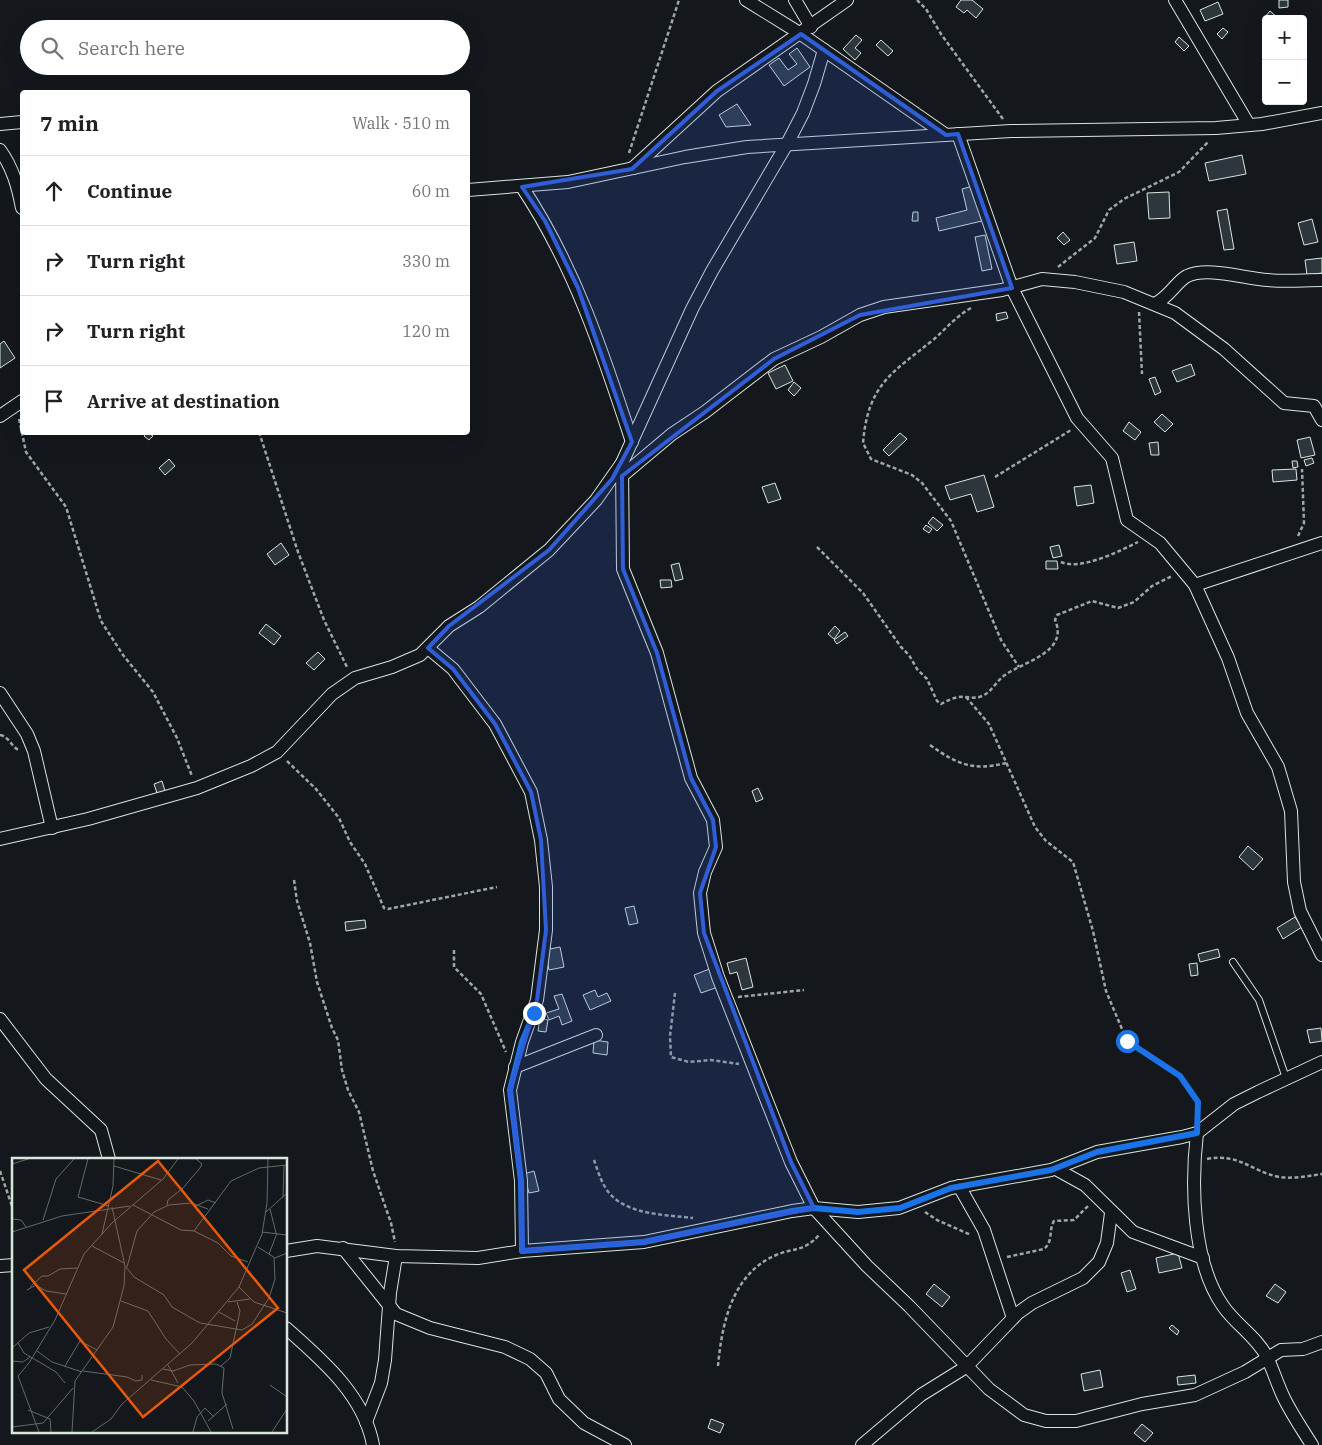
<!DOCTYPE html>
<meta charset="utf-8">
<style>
:root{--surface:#fff;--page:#f2f2f2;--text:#202124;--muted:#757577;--line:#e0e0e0}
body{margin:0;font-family:"IBM Plex Serif",serif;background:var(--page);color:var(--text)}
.controls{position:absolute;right:15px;top:15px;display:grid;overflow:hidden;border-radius:5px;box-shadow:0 5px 20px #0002}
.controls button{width:45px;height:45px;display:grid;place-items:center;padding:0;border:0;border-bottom:1px solid var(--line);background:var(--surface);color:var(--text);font:25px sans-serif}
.stop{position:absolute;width:15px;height:15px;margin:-11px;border:4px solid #1a73e8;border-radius:50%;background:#fff}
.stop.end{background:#1a73e8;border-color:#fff;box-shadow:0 1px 5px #0008}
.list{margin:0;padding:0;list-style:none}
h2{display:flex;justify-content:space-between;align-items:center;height:65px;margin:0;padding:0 20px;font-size:21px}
h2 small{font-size:16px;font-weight:400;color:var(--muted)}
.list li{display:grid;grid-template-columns:32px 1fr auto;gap:15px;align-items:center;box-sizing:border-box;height:70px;padding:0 20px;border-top:1px solid var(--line)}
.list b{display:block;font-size:19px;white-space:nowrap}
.list em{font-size:16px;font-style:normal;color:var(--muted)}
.icon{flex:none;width:28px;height:28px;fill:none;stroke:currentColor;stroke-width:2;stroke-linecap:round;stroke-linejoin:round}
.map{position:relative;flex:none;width:1322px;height:1445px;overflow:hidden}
.search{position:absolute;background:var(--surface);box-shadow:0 5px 20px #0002;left:20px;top:20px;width:450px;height:55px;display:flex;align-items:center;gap:12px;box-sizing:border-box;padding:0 18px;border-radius:28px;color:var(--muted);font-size:19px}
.panel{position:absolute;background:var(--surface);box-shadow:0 5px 20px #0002;left:20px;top:90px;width:450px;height:345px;border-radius:5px}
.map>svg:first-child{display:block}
.building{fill:#2c363c;stroke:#d8e6dc}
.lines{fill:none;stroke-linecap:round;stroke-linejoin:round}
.lane-casing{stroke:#d8e6dc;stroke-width:8}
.street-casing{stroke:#d8e6dc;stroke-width:14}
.path{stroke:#9da8a2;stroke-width:2.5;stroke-dasharray:4 2.5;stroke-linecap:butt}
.lane{stroke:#14181c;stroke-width:6}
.street{stroke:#14181c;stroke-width:12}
.route{stroke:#1a73e8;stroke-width:6}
.marked{fill:#305dd8;fill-opacity:0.2;stroke:#305dd8;stroke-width:4;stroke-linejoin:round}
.inset-road{fill:none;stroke:#626a69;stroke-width:1}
.view{fill:#e8590c;fill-opacity:0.15;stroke:#e8590c;stroke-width:2.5}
.inset-edge{fill:none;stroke:#d8e6dc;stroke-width:2.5}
</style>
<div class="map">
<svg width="1322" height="1445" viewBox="0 0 1322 1445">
<rect width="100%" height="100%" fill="#14181c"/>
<g class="building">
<path d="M961,0h11l11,9 -7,9 -9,-8 -3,3 -8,-6z"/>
<path d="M1279,0h9v7l-9,1z"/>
<path d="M1218,2l5,12 -18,7 -5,-11z"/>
<path d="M1270,11l8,7 -1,1 -12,-2z"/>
<path d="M1223,28l5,4 -6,7 -5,-5z"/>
<path d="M856,35l6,5 -7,8 6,5 -6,7 -12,-11z"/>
<path d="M1179,37l10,9 -5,5 -9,-9z"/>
<path d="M881,40l12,11 -5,5 -12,-11z"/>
<path d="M797,48l13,19 -26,19 -15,-21 10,-7 9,12 9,-6 -8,-10z"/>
<path d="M737,104l14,21 -25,2 -7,-12z"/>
<path d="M1242,155l4,19 -37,7 -4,-18z"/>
<path d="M973,186l9,35 -43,10 -3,-13 31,-8 -5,-21z"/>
<path d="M1169,192l1,26 -21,1 -2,-26z"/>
<path d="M1227,209l7,40 -10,1 -7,-39z"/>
<path d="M913,212h5v9h-6z"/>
<path d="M1312,219l6,23 -14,3 -6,-22z"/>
<path d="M1063,232l7,8 -6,5 -7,-7z"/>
<path d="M985,235l7,34 -10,2 -7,-34z"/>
<path d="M1134,242l3,19 -20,3 -3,-19z"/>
<path d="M1322,258v15l-15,2 -2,-15z"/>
<path d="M1006,312l2,6 -11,3 -1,-7z"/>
<path d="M4,341l11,17 -15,10v-24z"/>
<path d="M1191,364l4,11 -18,7 -5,-11z"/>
<path d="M785,365l8,16 -17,8 -8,-16z"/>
<path d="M1155,377l6,15 -6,3 -6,-16z"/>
<path d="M794,382l7,6 -7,8 -6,-6z"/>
<path d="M1162,414l11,10 -8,8 -11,-10z"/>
<path d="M1129,422l12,10 -6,8 -12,-9z"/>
<path d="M147,432l6,4 -4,4 -5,-4z"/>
<path d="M900,433l7,6 -18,17 -6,-6z"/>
<path d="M1310,437l5,18 -14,3 -4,-18z"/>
<path d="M1158,442l1,13h-8l-2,-12z"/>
<path d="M1312,458l2,5 -8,3 -2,-6z"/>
<path d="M169,459l6,7 -10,9 -6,-7z"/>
<path d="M1292,461h5l1,6 -5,1z"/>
<path d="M1296,469l1,11 -24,2 -1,-12z"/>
<path d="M984,475l10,32 -17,5 -6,-18 -21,6 -5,-14z"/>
<path d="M775,483l6,16 -13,4 -6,-16z"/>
<path d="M1091,485l3,18 -17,3 -3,-19z"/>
<path d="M933,517l10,8 -6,6 -9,-8z"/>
<path d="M926,525l6,4 -3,4 -6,-4z"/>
<path d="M281,543l8,12 -14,10 -8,-11z"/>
<path d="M1059,545l3,11 -9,2 -3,-11z"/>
<path d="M1046,561h11l1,8h-12z"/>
<path d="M679,563l4,16 -8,2 -4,-16z"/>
<path d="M660,580h11l1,7 -11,1z"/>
<path d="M266,624l15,12 -7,9 -15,-12z"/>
<path d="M835,626l5,5 -6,8 -6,-5z"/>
<path d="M845,632l3,4 -11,8 -3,-4z"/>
<path d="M318,652l7,7 -11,11 -8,-7z"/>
<path d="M162,781l3,10 -8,2 -3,-9z"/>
<path d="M758,788l5,11 -7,3 -4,-11z"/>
<path d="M1248,846l15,13 -10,11 -14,-13z"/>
<path d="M634,906l4,17 -9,2 -4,-17z"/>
<path d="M1295,917l7,10 -19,12 -6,-11z"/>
<path d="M365,920l1,8 -20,3 -1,-9z"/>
<path d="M560,947l4,20 -15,3 -4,-20z"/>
<path d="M1218,949l2,8 -20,5 -2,-8z"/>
<path d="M746,958l7,29 -11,3 -5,-18 -7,2 -3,-11z"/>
<path d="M1197,963l1,12 -7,1 -2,-12z"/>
<path d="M712,968l6,19 -17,6 -7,-18z"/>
<path d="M595,990l3,7 9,-4 4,8 -21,9 -7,-15z"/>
<path d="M562,994l10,27 -10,4 -3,-9 -10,4 -3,-7 13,-4 -5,-13z"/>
<path d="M540,1018l8,2 -2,12 -8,-1z"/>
<path d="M1321,1028l1,13 -12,2 -3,-13z"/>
<path d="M594,1040l14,2 -1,13 -14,-2z"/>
<path d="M534,1171l5,20 -10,2 -5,-19z"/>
<path d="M1178,1253l4,15 -23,5 -3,-15z"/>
<path d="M1130,1270l6,19 -9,3 -6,-19z"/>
<path d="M934,1284l16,13 -8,10 -16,-13z"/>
<path d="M1275,1284l11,8 -8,11 -12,-7z"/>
<path d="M1172,1325l7,6 -2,4 -8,-7z"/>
<path d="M1100,1370l3,17 -19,4 -3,-17z"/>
<path d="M1195,1375l1,8 -18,2 -1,-8z"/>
<path d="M711,1419l13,5 -4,9 -12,-5z"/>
<path d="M1142,1424l11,9 -8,9 -11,-9z"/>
</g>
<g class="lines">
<defs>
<path id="lane" d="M1233,962l26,38 27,78"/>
<g id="street">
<path d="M746,0l55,34 145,101"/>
<path d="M795,0l16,27"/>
<path d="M1175,0l74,125"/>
<path d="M0,124l22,-2"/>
<path d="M958,134l54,154 65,130 35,40 15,62 33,23 35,42 33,73 19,55 31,54 13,44 3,71 6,29 22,44"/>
<path d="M0,150c13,18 18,37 22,58"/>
<path d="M633,168l84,-77 130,-91"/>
<path d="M522,187c52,78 81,166 110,255"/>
<path d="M468,190l100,-8 117,-25 62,-10 264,-16 205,-3 46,-4 60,-11"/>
<path d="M1155,304c15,-8 21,-22 32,-28 21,-10 59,3 81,4 17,2 36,0 54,0"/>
<path d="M0,416l22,-15"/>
<path d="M622,463l1,106 34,84 34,125 22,42 3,27 -11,25 -5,21 4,40 14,44 73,185 23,46 53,58 42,40 80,83 35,26 22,6h30l66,-17 53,-9 50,-23 36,-22 22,-1 19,-7"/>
<path d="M622,476l50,-42 33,-22 69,-53 47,-22 39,-22 24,-8 118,-17 40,-11 33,3 49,10 51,21 49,36 60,54 30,3 8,14"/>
<path d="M1195,585l127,-42"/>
<path d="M428,648l25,21 42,55 36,68 10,48 5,47v43l-9,70 -15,42 -12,48 11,91 1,70"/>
<path d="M0,693l27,41 7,17 18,77"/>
<path d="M0,839l88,-20 109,-31 54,-22 26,-14 55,-58 23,-16 37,-11 28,-12 29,-29 30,-19 70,-57 47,-50 26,-37 70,-154 20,-38 75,-127 16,-31 11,-29 10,-34"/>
<path d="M0,1019l46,60 55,51 8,29"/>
<path d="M515,1067l81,-32"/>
<path d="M1197,1133c-6,51 -5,129 26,173 13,19 33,30 44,51 6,13 10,26 16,39 8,17 19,33 29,49"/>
<path d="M1056,1169l29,16 48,47 70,26"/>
<path d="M959,1186l25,44 29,88"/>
<path d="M343,1248l53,66 34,14 75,19 25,12 16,14 13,26 25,24 41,22"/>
<path d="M286,1251l31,-5 79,10 82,2 44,-7 122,-9 148,-31 22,-3 44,4 41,-4 52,-20 100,-18 46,-18 85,-15 15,-4 37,-29 24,-12 64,-30"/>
<path d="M0,1266l14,-1"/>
<path d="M286,1328c36,32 78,67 87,117"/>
<path d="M366,1422l15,-39 4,-23 5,-67 6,-37"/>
<path d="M862,1445l59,-50 45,-28 52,-54 14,-10 51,-25 16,-16 8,-19 4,-30"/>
</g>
</defs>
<use href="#lane" class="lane-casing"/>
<use href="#street" class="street-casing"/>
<g class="path">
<path d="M917,0l9,9 15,25 62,85"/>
<path d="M629,153l50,-153"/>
<path d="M1058,267l37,-29 14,-28 15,-11 55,-27 30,-31"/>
<path d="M971,308c-15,8 -25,21 -38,32 -41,33 -65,44 -70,103l8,16 41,16 10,8 29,38 50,119 18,27"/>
<path d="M1139,312l3,62"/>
<path d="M19,419l7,33 40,55 35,114 22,34 30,37 24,46 15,38"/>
<path d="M259,432l39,120 26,68 23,47"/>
<path d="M995,477l76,-47"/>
<path d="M1298,536l6,-13 -2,-54"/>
<path d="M817,547l46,46 38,54 8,8 8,14 10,10 10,22 4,3c6,-3 15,-8 22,-7 6,0 12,2 19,-1 10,-4 14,-15 23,-21 20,-14 64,-23 50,-55l2,-5 35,-14 26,7 16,-6 18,-16 20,-10"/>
<path d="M1061,562c19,9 59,-11 77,-20"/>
<path d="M966,697l23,27 46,103 11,14 27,21 20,69 13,60 21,50 52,35 19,26v14"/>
<path d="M0,735c10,2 11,12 19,15"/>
<path d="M930,745c28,20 43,26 76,18"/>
<path d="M287,761l29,28 23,29 11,24 15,22 19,44 4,1 109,-22"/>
<path d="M294,880l3,21 13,42 7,39 15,46 6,12 4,30 6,20 11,22 14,59 18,52 4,19"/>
<path d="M454,950v17l27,27 25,58"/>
<path d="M675,993l-5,43 1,21 18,5 22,-2 28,4"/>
<path d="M738,997l66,-7"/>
<path d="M1207,1159c33,-6 43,12 72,18 14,2 29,-1 43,-3"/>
<path d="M594,1160c4,11 8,26 17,35 19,20 56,20 82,23"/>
<path d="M0,1171l14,41"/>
<path d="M925,1212l12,8 34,15"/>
<path d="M1007,1257l37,-8c10,-9 4,-18 10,-28l20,-1 15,-15"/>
<path d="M718,1366c4,-43 14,-92 58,-111 20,-8 28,-3 44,-21"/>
</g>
<use href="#lane" class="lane"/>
<use href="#street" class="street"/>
</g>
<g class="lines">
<path class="route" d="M534,1013l-12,29 -12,48 11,91 1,70 122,-9 148,-31 22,-3 44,4 42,-4 51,-20 100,-18 46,-18 100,-19 1,-31 -18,-26 -53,-35"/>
</g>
<path class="marked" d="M801,34l145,101 12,-1 54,154 -152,27 -86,44 -152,117 1,93 34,84 34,125 22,42 3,27 -16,46 4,40 87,229 23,46 -170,34 -122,9 -1,-70 -11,-91 27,-90 9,-70 -5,-90 -10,-48 -36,-68 -42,-55 -25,-21 21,-22 100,-76 63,-71 20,-37 -54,-154 -33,-67 -23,-34 110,-18 85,-78z"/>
<g transform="translate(12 1158)">
<rect width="275" height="275" fill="#14181c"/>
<path class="inset-road" d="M76,1l-10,38 31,9M0,6l16,-5M102,8l47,14M271,40l1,-33M121,47l48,25 13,1 24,12 13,13 17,6M155,47l1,-5 15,-12 17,-20 2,-4 -6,-5M184,48l12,-6 8,3M258,51l6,24M254,54l21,-19M0,61l9,1 5,7M31,62l13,-41 18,-20M182,73l37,-50 28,-13 28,-3M0,74l50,-16 68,-10M250,74l25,3M90,76l11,-48 1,-27M80,88l32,17M246,89l17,11 12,-5M257,96l8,-21M114,109l8,10 30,18 8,12 28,16 42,7 10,-6 17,-26 6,-19 -1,-21M115,109l10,-36 17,-19 15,-7 22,-2 17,6M18,129l12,-11h6l12,-7 17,-1M227,129l15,15 33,11M15,132l9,-5 10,6 20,3M109,143l27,10 18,28 14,15M216,144l22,-3M207,154l16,9M6,185l6,10 32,19 9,11M0,190l17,-15 20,-6M25,193l15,11 30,10M0,203l11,1 7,-5M156,207l10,18M53,208l15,-25 17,9M209,208l9,-8 10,-47 -3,-9M151,211l10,2 17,-6 26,-1 8,4 -2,25 11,36M71,213l44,6 9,4 6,-1v-5M139,222l31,7 12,14 17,31M258,227l17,12M16,252l22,9 1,13M196,263l19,-17M0,269l31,-4 30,-35M27,274l-21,-56 11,-13 26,-43 29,-66 28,-31 51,-44 15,-20M60,274l3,-51 38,-54 11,-41 1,-20 -13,-59M80,274l19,-13 11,-15 70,-61 47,-56 23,-53 5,-31 1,-44M181,274l4,-15 8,-9 9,9M260,274l15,-23"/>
<path class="view" d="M146,3l120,147 -135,109 -119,-147z"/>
<rect width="275" height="275" class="inset-edge"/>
</g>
</svg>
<div class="controls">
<button>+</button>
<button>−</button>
</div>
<div class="stop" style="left:1127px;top:1041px"></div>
<div class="stop end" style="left:534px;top:1013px"></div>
<div class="search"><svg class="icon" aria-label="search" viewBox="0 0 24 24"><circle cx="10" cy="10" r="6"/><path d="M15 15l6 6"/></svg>Search here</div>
<section class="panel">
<h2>7 min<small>Walk · 510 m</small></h2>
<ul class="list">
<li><svg class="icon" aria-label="ahead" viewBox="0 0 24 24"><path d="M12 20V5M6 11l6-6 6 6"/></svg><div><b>Continue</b></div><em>60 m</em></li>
<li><svg class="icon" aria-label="right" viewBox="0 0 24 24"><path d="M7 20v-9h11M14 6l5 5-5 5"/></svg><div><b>Turn right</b></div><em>330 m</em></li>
<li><svg class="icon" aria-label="right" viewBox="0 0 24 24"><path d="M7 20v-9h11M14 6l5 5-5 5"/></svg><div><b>Turn right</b></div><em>120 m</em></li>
<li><svg class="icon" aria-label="arrive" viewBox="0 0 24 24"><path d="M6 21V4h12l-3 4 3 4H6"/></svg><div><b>Arrive at destination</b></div></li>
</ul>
</section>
</div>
